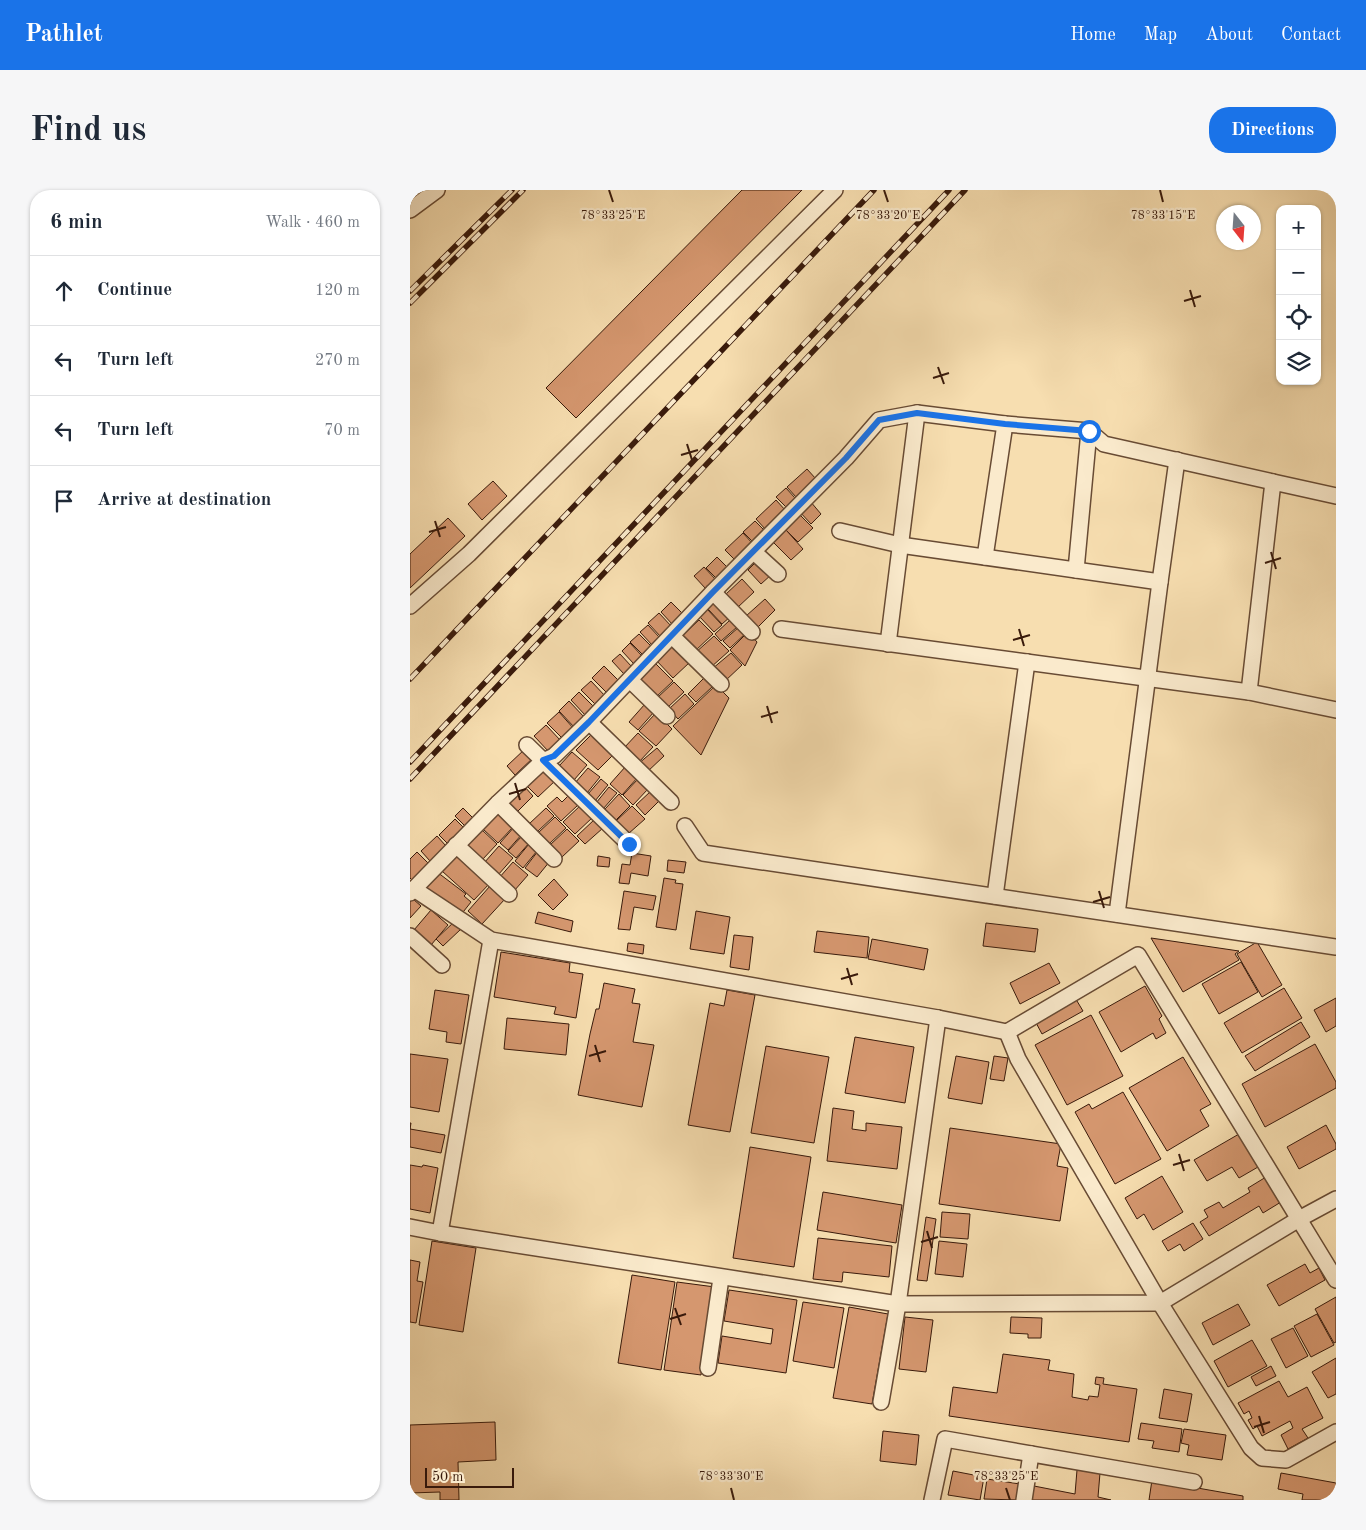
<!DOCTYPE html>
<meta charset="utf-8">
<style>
:root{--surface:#fff;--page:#f6f6f7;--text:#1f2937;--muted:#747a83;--line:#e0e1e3;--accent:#1a73e8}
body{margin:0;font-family:"Old Standard TT",serif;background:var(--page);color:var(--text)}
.controls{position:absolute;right:15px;top:15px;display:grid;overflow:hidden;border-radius:10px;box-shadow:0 1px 4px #0004}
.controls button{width:45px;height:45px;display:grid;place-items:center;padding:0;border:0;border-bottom:1px solid var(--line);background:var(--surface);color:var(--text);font:25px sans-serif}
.compass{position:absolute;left:806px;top:15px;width:45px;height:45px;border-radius:50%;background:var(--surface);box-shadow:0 1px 4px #0004;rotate:163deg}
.scale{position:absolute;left:15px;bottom:12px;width:89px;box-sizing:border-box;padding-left:5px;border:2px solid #391a0b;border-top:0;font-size:14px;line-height:18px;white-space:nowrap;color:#391a0b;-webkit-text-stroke:4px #faeacc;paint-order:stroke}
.stop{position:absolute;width:15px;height:15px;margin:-11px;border:4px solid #1a73e8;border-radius:50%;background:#fff}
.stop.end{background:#1a73e8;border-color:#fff;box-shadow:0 1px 5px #0008}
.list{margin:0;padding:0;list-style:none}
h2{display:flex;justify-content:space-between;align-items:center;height:65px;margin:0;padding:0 20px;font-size:21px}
h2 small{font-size:16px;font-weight:400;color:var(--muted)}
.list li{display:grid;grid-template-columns:32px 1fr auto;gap:15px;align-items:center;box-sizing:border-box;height:70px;padding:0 20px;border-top:1px solid var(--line)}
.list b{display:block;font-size:19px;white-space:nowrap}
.list em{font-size:16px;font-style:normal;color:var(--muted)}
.icon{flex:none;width:28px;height:28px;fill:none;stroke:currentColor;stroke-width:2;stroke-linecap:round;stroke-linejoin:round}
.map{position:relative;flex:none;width:926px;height:1310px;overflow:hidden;border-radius:20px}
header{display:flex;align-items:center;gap:30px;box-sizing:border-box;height:70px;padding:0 25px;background:var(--accent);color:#fff}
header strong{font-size:24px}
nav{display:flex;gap:28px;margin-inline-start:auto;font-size:18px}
.intro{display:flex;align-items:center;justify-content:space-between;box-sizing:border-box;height:120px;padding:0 30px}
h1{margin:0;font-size:35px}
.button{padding:12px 22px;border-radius:20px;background:var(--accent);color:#fff;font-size:18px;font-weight:700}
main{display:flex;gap:30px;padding:0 30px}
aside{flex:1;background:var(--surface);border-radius:20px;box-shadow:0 1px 4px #0004}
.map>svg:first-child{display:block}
.building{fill:#d5976f;stroke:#391a0b}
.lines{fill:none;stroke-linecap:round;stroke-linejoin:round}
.minor-casing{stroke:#684b34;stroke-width:18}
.minor{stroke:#faeacc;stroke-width:15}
.rail-casing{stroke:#391a0b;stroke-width:5.5}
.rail{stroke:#faeacc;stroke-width:4;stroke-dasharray:11;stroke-linecap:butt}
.route{stroke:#1a73e8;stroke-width:6}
.ticks{fill:none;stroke:#391a0b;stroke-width:2}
.ticks-label{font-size:12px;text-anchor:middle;fill:#391a0b;stroke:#faeacc;stroke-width:4.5;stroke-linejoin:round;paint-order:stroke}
</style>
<header>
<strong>Pathlet</strong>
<nav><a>Home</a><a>Map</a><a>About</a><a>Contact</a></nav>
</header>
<div class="intro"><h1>Find us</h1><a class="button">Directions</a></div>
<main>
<aside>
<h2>6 min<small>Walk · 460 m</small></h2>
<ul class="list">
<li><svg class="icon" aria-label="ahead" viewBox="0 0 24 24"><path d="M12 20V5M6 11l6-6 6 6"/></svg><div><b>Continue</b></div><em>120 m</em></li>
<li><svg class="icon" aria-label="left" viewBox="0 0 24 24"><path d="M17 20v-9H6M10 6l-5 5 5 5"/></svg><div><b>Turn left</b></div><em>270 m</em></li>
<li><svg class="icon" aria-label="left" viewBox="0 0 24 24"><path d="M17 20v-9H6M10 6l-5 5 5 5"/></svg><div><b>Turn left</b></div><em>70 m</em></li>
<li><svg class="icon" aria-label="arrive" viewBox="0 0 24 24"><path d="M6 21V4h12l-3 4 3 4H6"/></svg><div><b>Arrive at destination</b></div></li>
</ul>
</aside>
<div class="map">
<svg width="926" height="1310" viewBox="0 0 926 1310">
<rect width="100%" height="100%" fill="#f7deb0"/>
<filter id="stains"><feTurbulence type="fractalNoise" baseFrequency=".004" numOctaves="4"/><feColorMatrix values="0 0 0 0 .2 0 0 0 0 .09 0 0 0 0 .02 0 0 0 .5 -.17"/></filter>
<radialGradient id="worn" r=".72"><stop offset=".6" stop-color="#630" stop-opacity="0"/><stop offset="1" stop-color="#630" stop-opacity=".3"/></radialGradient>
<g class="building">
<path d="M332,0h60l-226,228 -30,-30z"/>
<path d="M397,279l9,10 -20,18 -9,-10z"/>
<path d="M83,291l14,15 -25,24 -14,-16z"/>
<path d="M376,298l9,10 -9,9 -10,-10z"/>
<path d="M366,310l10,11 -20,19 -10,-11z"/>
<path d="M400,311l11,13 -10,10 -12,-13z"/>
<path d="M389,324l14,14 -15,14 -14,-14z"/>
<path d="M38,328l17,18 -55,52v-34z"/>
<path d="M345,331l10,10 -12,11 -10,-10z"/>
<path d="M376,340l17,19 -12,11 -18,-18z"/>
<path d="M333,343l10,11 -18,16 -10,-10z"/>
<path d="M307,367l12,12 -12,10 -11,-11z"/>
<path d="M349,369l13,15 -11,10 -13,-14z"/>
<path d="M294,377l12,13 -10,9 -12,-13z"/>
<path d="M332,389l12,13 -17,16 -12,-13z"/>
<path d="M355,409l10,11 -18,18 -11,-12z"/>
<path d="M305,411l15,16 -8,7 -14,-15z"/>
<path d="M261,412l13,13 -11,10 -12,-13z"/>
<path d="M297,419l15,16 -8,7 -15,-16z"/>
<path d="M249,423l13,14 -11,10 -13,-14z"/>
<path d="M289,430l14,14 -19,18 -13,-15z"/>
<path d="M320,430l7,7 -16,14 -6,-7z"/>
<path d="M238,435l12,13 -7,8 -13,-14z"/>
<path d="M329,437l7,6 -16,15 -7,-7z"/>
<path d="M338,442l9,10 -12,24 -15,-16z"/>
<path d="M229,444l13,13 -9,8 -13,-13z"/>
<path d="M304,446l15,15 -19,17 -15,-15z"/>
<path d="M220,453l12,13 -8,8 -12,-13z"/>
<path d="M262,453l18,19 -17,16 -18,-19z"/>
<path d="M321,463l11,12 -18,17 -12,-13z"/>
<path d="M210,464l12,13 -8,7 -12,-13z"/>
<path d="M246,474l17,17 -18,17 -17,-18z"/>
<path d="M194,476l15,15 -12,12 -15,-15z"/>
<path d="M295,487l8,9 -17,16 -8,-8z"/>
<path d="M181,491l15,16 -9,9 -16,-16z"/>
<path d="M264,492l10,10 -17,16 -10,-10z"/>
<path d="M306,495l13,13 -28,57 -28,-29z"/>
<path d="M169,502l15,15 -8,9 -15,-16z"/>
<path d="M275,504l9,10 -16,15 -9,-10z"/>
<path d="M159,511l16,17 -10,10 -16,-17z"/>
<path d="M235,514l9,8 -16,18 -9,-8z"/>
<path d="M149,522l15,17 -11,10 -16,-16z"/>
<path d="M246,523l16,16 -16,17 -17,-15z"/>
<path d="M136,535l15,16 -12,11 -15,-16z"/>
<path d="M228,543l15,14 -15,16 -15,-14z"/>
<path d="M181,545l22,20 -15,15 -22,-20z"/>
<path d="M116,558l8,9 -19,18 -8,-9z"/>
<path d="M247,558l7,8 -18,17 -8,-9z"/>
<path d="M162,562l15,13 -13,15 -15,-14z"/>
<path d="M132,576l14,14 -18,17 -14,-14z"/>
<path d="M216,576l12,11 -16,18 -12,-11z"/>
<path d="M178,578l12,9 -13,16 -12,-10z"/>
<path d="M191,589l7,6 -13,16 -7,-7z"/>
<path d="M228,589l10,10 -15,16 -10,-10z"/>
<path d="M114,596l9,10 -16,16 -10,-10z"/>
<path d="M199,597l8,6 -14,16 -7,-6z"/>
<path d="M241,601l9,9 -15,15 -9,-10z"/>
<path d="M209,604l11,12 -14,14 -11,-11z"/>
<path d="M159,605l9,10 -17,16 -14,-15 10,-9 5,5z"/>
<path d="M172,614l11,13 -18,17 -12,-12z"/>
<path d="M222,616l13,13 -17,15 -12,-13z"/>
<path d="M53,618l11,11 -8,8 -11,-11z"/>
<path d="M136,618l8,8 -17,16 -8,-8z"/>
<path d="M89,622l15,14 -16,17 -15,-14z"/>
<path d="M145,627l11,11 -17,16 -11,-11z"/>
<path d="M45,629l9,9 -17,15 -8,-8z"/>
<path d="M185,629l8,9 -18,16 -8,-8z"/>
<path d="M105,636l8,7 -15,17 -8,-7z"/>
<path d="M71,639l16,15 -15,16 -16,-15z"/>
<path d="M157,639l12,12 -17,16 -12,-12z"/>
<path d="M113,645l7,7 -14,16 -8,-7z"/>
<path d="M27,646l9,10 -16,15 -9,-10z"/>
<path d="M119,654l8,7 -14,17 -8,-7z"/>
<path d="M89,656l14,12 -15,17 -14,-12z"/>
<path d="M128,661l12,10 -13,16 -12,-9z"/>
<path d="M7,662l12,12 -16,17 -3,-3v-19z"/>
<path d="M48,663l32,30 -16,17 -32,-29z"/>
<path d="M222,663l19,3 -3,20 -17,-3 -2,11 -10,-1 3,-19 8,1z"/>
<path d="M188,666l12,2 -1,9 -12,-1z"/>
<path d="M258,670l18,2 -2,11 -17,-2z"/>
<path d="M103,672l15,13 -14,16 -15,-13z"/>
<path d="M27,682l29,22 -2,2 7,6 -11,14 -36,-28z"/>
<path d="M254,688l12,2 -1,3 8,1 -7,46 -20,-3z"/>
<path d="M144,689l14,16 -15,15 -15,-15z"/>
<path d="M80,696l15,13 -23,25 -14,-13z"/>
<path d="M214,701l32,5 -3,14 -19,-3 -4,23 -12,-1z"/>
<path d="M3,709l8,7 -11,12v-16z"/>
<path d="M21,720l17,15 -17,20 -17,-15z"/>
<path d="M286,721l34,6 -6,37 -34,-5z"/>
<path d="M128,722l35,9 -2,11 -36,-9z"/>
<path d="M44,732l7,7 -18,17 -7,-7z"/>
<path d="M576,733l52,6 -3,23 -52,-6z"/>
<path d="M407,741l52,6 -2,21 -53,-6z"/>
<path d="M324,745l19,2 -4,33 -19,-3z"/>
<path d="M741,748l88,13 -4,3 4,6 -56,32z"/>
<path d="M462,749l56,10 -4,21 -56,-11z"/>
<path d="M847,752l25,43 -20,12 -25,-43z"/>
<path d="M218,753l16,2 -1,9 -16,-3z"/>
<path d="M91,762l69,11 -1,9 14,2 -7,44 -22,-4 2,-7 -62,-10z"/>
<path d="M831,772l17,30 -39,22 -17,-30z"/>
<path d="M639,773l11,20 -40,21 -10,-21z"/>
<path d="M194,793l31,6 -3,14 8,1 -7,38 21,3 -12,62 -64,-12 12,-61 6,-25h3z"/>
<path d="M735,796l17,30 -3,3 7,14 -10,6 -3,-6 -32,19 -22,-40z"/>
<path d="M874,798l18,30 -60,35 -18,-30z"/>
<path d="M25,800l34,5 -8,49 -15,-2 1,-10 -18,-3z"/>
<path d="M317,800l28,5 -25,137 -42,-7 22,-122 14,3z"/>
<path d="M664,806l9,15 -41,23 -8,-15z"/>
<path d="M926,808v28l-10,6 -12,-22z"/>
<path d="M681,825l32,61 -56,29 -32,-60z"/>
<path d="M97,828l62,6 -3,31 -62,-6z"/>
<path d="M891,832l9,15 -55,34 -10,-15z"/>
<path d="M445,847l59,10 -9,56 -60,-10z"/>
<path d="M905,854l21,38v6l-71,39 -23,-43z"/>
<path d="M356,856l63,11 -15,86 -63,-10z"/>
<path d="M0,864l38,5 -9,53 -29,-5z"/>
<path d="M546,866l33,6 -7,42 -34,-6z"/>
<path d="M584,866l14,2 -4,23 -14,-2z"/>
<path d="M773,867l28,47 -11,6 9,16 -42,25 -38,-63z"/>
<path d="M713,902l38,67 -46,25 -40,-72 14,-8 3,5z"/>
<path d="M423,918l21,3 -2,18 14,2v-8l36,4 -5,42 -70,-8z"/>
<path d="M0,933h1l-1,6 35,6 -4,18 -31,-6z"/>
<path d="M916,935l10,19v5l-37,20 -12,-22z"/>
<path d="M540,938l111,16 -4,22 11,2 -8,53 -121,-17z"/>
<path d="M829,944l19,33 -19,11 -7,-11 -25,14 -13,-21z"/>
<path d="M340,957l61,10 -17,110 -61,-9z"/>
<path d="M0,975l12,2 1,-2 15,3 -8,45 -20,-4z"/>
<path d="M752,986l21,36 -30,18 -9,-16 -7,5 -12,-21z"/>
<path d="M856,987l15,25 -18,11 -4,-7 -50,30 -9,-14 8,-5 -4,-7 15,-8 4,6 27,-16 -2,-4z"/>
<path d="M413,1002l79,13 -6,38 -79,-13z"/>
<path d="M532,1022l28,2 -2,25 -28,-2z"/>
<path d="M516,1027l10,2 -9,62 -10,-1z"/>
<path d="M783,1033l10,16 -19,12 -4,-7 -12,7 -6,-10z"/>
<path d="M408,1048l74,8 -3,31 -46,-5 -1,10 -29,-3z"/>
<path d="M22,1051l44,7 -13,84 -44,-7z"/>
<path d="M529,1051l28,3 -4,33 -28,-3z"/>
<path d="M0,1070l10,2 -3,19 6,1 -7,41 -6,-1z"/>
<path d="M895,1074l5,9 9,-5 6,12 -46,26 -12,-21z"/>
<path d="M222,1085l43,7 -14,88 -43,-7z"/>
<path d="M267,1092l38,5 -14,88 -37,-5z"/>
<path d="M319,1100l68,10 -11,73 -68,-10 4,-27 49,8 2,-15 -49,-8z"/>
<path d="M926,1107v45l-2,1 -19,-34z"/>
<path d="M393,1112l41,6 -10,60 -41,-7z"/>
<path d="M828,1114l12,21 -37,20 -11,-22z"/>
<path d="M439,1117l39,7 -16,90 -39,-6z"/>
<path d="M907,1124l17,31 -23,12 -17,-31z"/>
<path d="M495,1127l28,3 -7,52 -27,-3z"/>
<path d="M601,1127l31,1 -1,20h-13v-4l-18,-1z"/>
<path d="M883,1138l15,28 -22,12 -15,-29z"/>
<path d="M842,1150l15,26 -39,21 -14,-26z"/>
<path d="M593,1164l47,6 -2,10 26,4 -2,23 16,3 1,-4 9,1 2,-12 -5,-1 1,-7 8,1 -1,6 34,5 -8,53 -180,-26 4,-29 44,6z"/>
<path d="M926,1168v36l-8,4 -16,-26z"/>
<path d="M861,1176l5,10 -20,10 -5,-9z"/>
<path d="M869,1191l9,16 19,-10 16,31 -21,11 6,9 -20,11 -7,-14 12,-7 -3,-7 -28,15 -5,-10 -4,3 -5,-9 4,-2 -3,-7 -5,3 -6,-11z"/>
<path d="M754,1199l28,5 -5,28 -28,-4z"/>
<path d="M85,1232l1,38 -38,2 1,38h-19v-8l-30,1v-68z"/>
<path d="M731,1233l41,6 -3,23 -27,-4 2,-7 -16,-2z"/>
<path d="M774,1239l42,6 -4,25 -35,-5 2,-10 -8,-2z"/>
<path d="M473,1241l36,4 -3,30 -36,-4z"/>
<path d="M667,1280l23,3 -2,24 13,3h-80l3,-14 41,8z"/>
<path d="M543,1281l31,6 -4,23 -32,-5z"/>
<path d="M871,1283l55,10v17h-34l1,-6 -25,-5z"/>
<path d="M577,1289l33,5 -2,16 -34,-1z"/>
<path d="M742,1290l91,16v4h-94z"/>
</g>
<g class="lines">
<defs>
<g id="minor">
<path d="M0,20l27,-20"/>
<path d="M430,341l60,14 260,37"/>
<path d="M344,362l24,22"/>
<path d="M575,367l20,-133"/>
<path d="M666,380l13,-139"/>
<path d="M303,402l39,40"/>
<path d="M0,416l59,-52 366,-364"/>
<path d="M371,439l468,63 87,18"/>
<path d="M262,446l49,48"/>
<path d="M478,454l29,-231"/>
<path d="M220,490l37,36"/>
<path d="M839,502l24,-210 63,14"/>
<path d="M179,532l82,80"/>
<path d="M117,555l102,99"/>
<path d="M88,613l56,56"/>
<path d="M275,636l18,27 633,94"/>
<path d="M46,655l53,49"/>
<path d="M4,699l77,51 447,78 69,14 131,-77 198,325"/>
<path d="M0,703l88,-90 45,-42 11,-5 35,-34 124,-130 133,-134 33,-38 38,-7 88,11 84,7 15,13 169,38"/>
<path d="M585,706l32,-234"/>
<path d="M707,724l43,-332 17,-122"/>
<path d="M0,746l32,29"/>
<path d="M597,842l11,27 142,244 91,145 11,10 24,2 50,-28"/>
<path d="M0,1037l30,6 458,71 262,-1 139,-84 37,-20"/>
<path d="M30,1043l51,-293"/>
<path d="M298,1178l13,-90"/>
<path d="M471,1212l17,-98 40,-286"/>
<path d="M522,1310l13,-61 249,43"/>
<path d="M614,1310l7,-46"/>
</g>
</defs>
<use href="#minor" class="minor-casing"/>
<use href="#minor" class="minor"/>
<defs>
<g id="rail">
<path d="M0,101l102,-101"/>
<path d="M0,113l113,-113"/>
<path d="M0,489l464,-489"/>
<path d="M0,572l539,-572"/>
<path d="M0,589l555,-589"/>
</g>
</defs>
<use href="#rail" class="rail-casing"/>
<use href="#rail" class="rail"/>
</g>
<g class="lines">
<path class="route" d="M219,654l-86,-84 11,-4 35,-34 124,-130 133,-134 33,-38 38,-7 88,11 84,7"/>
</g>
<path class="ticks" d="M199,0l4,12M474,0l4,12M750,0l3,12M780,100l5,17M774,111l17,-5M528,177l6,17M523,188l16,-5M277,254l5,16M271,265l17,-5M25,331l5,16M19,342l17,-5M861,362l5,17M855,373l16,-5M609,439l5,17M603,450l17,-5M357,516l5,17M351,527l17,-5M105,593l5,17M99,604l17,-5M689,701l5,17M683,712l17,-5M437,778l5,17M431,789l17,-5M185,855l5,17M179,866l17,-5M769,964l5,17M763,975l17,-5M517,1041l5,17M511,1052l17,-5M265,1118l6,17M260,1129l16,-5M849,1226l5,17M844,1237l16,-5M321,1298l3,12M596,1298l4,12"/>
<g class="ticks-label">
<text x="203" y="29">78°33'25"E</text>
<text x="478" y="29">78°33'20"E</text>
<text x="753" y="29">78°33'15"E</text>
<text x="321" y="1290">78°33'30"E</text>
<text x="596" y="1290">78°33'25"E</text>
</g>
<rect width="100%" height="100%" filter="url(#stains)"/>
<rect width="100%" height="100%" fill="url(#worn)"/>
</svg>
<div class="controls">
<button>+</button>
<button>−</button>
<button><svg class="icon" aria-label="locate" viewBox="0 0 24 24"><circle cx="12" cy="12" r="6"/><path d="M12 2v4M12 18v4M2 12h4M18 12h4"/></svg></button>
<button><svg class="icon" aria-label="layers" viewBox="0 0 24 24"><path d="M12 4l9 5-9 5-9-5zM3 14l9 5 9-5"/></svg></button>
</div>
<svg class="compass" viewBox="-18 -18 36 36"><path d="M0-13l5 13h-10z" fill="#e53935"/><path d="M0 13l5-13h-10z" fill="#747a83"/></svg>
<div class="scale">50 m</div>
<div class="stop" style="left:679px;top:241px"></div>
<div class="stop end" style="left:219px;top:654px"></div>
</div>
</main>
